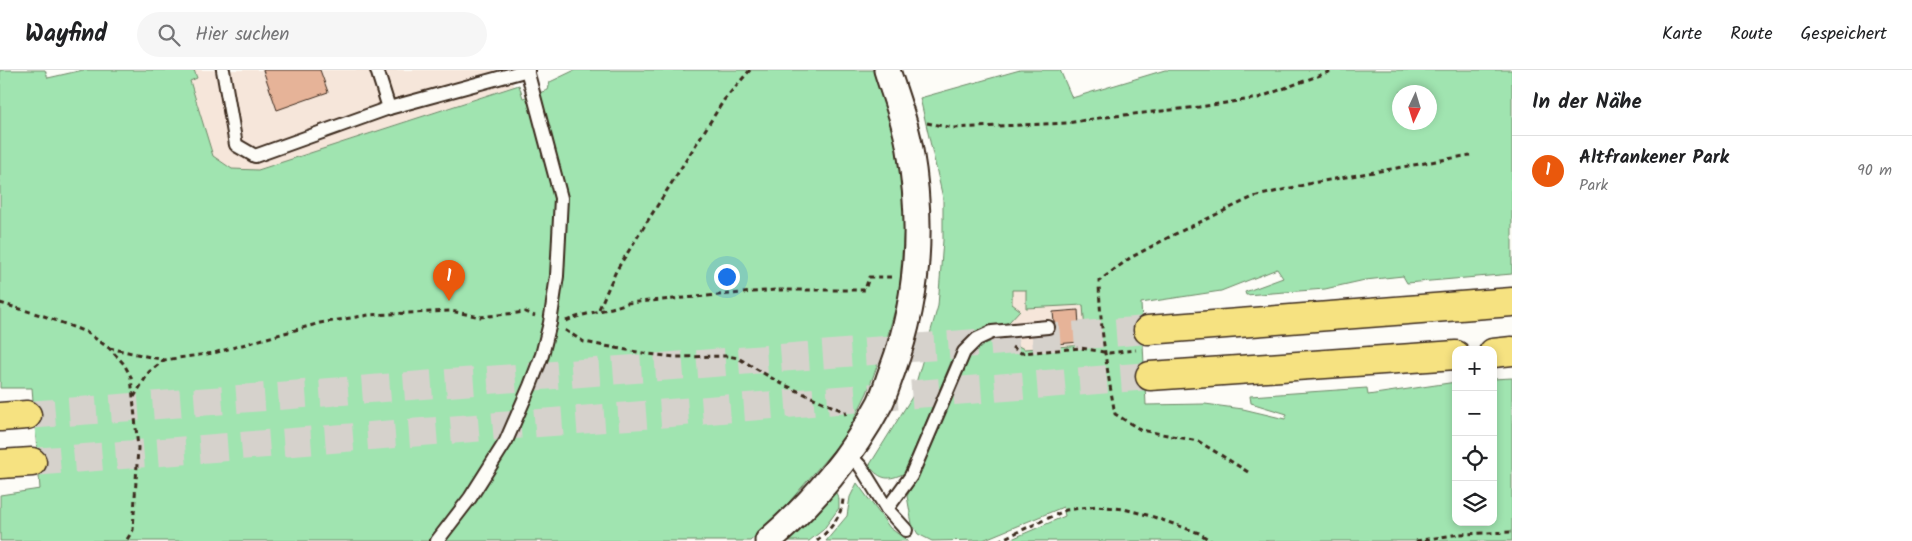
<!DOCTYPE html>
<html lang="de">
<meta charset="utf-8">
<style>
:root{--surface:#fff;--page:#f6f6f6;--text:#202124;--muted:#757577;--line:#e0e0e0;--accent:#ea580c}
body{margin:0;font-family:Kalam,sans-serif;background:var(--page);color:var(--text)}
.controls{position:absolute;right:15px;bottom:15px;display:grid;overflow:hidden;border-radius:10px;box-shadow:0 2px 8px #0003}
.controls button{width:45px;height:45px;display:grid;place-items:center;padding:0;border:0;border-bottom:1px solid var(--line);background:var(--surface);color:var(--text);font:25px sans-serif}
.compass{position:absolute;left:1392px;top:15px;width:45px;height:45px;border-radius:50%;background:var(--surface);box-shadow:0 2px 8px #0003;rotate:184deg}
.you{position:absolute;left:726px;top:206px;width:18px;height:18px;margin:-12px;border:4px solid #fff;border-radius:50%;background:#1a73e8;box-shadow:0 0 0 8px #1a73e833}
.badge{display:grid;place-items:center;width:32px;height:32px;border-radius:50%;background:var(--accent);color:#fff;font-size:16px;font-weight:700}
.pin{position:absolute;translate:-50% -41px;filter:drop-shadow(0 1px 2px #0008)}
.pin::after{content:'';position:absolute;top:26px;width:18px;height:15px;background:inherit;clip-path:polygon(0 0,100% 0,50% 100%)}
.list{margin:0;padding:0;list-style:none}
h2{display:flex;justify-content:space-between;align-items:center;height:65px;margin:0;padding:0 20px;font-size:21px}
h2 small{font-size:16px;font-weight:400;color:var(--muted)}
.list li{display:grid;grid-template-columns:32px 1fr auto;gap:15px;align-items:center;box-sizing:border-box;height:70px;padding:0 20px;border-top:1px solid var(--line)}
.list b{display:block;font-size:19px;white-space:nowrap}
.list p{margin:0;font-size:16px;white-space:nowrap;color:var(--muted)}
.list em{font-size:16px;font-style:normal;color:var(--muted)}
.icon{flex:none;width:28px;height:28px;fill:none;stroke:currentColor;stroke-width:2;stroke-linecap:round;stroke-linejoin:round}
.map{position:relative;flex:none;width:1512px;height:471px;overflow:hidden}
header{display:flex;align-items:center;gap:30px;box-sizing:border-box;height:70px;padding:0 25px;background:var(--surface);border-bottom:1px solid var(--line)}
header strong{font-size:24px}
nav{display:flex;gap:28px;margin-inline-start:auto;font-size:18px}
.search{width:350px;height:45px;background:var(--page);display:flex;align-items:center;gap:12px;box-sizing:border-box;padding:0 18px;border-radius:28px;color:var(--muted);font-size:19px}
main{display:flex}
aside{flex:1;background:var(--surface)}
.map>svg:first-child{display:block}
.built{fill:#f6e6da}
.green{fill:#a0e4b0;stroke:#6e8767;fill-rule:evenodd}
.building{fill:#e6b398;stroke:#3b2a1e}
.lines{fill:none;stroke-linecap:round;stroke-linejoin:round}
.highway-tunnel{stroke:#d6d2cc;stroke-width:28;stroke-dasharray:28 14;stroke-linecap:butt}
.lane-casing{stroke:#3b2a1e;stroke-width:16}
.street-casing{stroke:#3b2a1e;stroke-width:29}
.highway-casing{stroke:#3b2a1e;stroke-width:31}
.path{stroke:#3b2a1e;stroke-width:3;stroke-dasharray:5 4;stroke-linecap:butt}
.lane{stroke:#fdfcf7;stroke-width:12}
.street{stroke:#fdfcf7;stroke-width:25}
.highway{stroke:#f6e281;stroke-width:28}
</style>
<header>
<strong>Wayfind</strong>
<div class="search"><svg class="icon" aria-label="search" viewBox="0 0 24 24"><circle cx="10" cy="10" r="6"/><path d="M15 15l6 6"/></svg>Hier suchen</div>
<nav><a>Karte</a><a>Route</a><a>Gespeichert</a></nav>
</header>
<main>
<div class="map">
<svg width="1512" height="471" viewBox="0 0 1512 471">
<rect width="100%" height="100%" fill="#fdfcf7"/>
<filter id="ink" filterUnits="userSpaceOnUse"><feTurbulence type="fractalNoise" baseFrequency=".02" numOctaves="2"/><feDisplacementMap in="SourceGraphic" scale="10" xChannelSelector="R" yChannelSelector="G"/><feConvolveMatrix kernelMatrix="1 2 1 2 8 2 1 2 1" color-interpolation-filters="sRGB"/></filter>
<g filter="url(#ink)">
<g class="built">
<path d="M194,0h314l6,16 -256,84 -26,-1 -19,-13 -23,-75 7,-3z"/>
<path d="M1012,220h14v18l58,-4 2,42 -62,3 -19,-10 -1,-15 5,-2z"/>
</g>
<g class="green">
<path d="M0,0h45l3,8 35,-8h111l3,8 -7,3 23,75 19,13 26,1 261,-85 4,13 25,-8 2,-8 25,-12h299l24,75 8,55 -7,95 -13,47 -19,51 -22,44 -73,85 -22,19h-750v-46l40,-6 -8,-101h-32z"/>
<path d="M1020,0h40l12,28 93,-28h347v204l-105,9 -4,-7 -38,4 -40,9 -79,6 -1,-3 38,-14 -6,-9 -56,22 -80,12 5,102 59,-1 38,5 42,10 2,-5 -36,-11 -1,-7 117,-8 1,7 88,-13v140h37v-143l19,-1v163h-505l58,-25 -2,-9 -80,33 -51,1 -14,-7 -6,-10 -5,-28 8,-15 25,-63 29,-61 16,-13 11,-5h9l19,10 62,-4 -3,-40 -57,3v-18h-14v14l8,6 -11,12 -9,4 -14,3 -12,5 -18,16 -51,123c-17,8 -24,7 -36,-7l43,-69 26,-91 5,-66v-42l-23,-100zM1400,22h30v30h-30z"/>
<path d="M857,413l33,45 18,13h-82l21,-25 3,-19z"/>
<path d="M835,421l4,8v9l-16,22 -14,11h-23l35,-32z"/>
</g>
<g class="building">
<path d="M263,0h57l8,22 -51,18z"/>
<path d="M1078,240l2,32 -24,2 -3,-32z"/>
</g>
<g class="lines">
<g class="highway-tunnel">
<path d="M27,345l1121,-85"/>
<path d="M32,392l1118,-86"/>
</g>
<defs>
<g id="lane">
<path d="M223,0l13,75 19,11 134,-48 139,-38"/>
<path d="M377,0l12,38"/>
<path d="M848,383l13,14 26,42 19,21"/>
<path d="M887,439l24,-33 53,-124 13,-13 15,-7 56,-5"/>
<path d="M437,471l33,-43 36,-57 24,-55 12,-31 8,-32 7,-47 4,-78 -34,-128"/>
</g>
<path id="street" d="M768,471c45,-38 85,-87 112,-138 5,-10 8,-22 12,-32 27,-72 31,-146 18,-221 -4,-27 -15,-54 -23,-80"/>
<g id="highway">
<path d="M1148,260l364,-28"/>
<path d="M1493,283l19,-2"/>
<path d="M1150,306l306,-21"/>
<path d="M0,347l27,-2"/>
<path d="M0,394l32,-2"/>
</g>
</defs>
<use href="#lane" class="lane-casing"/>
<use href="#street" class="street-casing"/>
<use href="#highway" class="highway-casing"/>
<g class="path">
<path d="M927,53l26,5 114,-5 39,-6 93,-10 59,-9 76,-28"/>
<path d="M0,233l44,13 42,16 23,16 15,16 7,13 7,71 -5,82 -7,11"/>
<path d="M599,239l17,-38 108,-171 26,-30"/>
<path d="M566,251c21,-9 40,-10 61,-18l149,-13h89l4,-13h22"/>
<path d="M565,260l19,12 64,12 28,3 52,-1 10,2 42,25 65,29 1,3"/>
<path d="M1012,277l9,6 60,-5 28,5 27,-3"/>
<path d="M109,278l55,12 50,-7 106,-30 49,-8 82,-4 29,6 46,-5 9,4"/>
<path d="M134,327l15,-25 15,-12"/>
<path d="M1248,402l-50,-31 -57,-11 -26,-16c-8,-44 -15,-87 -16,-133l31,-23 43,-23 80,-38 59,-14 158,-28"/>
<path d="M817,471c13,-11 25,-25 26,-42"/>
<path d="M998,471l68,-31 31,-4 27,3 27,7 48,17 12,8"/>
<path d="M1416,471l44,-7 52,-2"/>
</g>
<use href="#lane" class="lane"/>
<use href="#street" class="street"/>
<use href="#highway" class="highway"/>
</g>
</g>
</svg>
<div class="controls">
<button>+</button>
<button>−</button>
<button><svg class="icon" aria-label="locate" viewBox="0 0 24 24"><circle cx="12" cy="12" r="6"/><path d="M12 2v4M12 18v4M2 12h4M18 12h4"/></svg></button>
<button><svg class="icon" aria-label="layers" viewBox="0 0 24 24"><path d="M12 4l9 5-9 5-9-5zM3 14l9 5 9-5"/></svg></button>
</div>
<svg class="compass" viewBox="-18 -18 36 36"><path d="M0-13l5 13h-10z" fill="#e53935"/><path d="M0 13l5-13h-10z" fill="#757577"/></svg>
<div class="you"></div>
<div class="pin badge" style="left:449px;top:231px">1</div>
</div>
<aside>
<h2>In der Nähe<small></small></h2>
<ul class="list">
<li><span class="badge">1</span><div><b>Altfrankener Park</b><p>Park</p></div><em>90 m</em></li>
</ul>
</aside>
</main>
